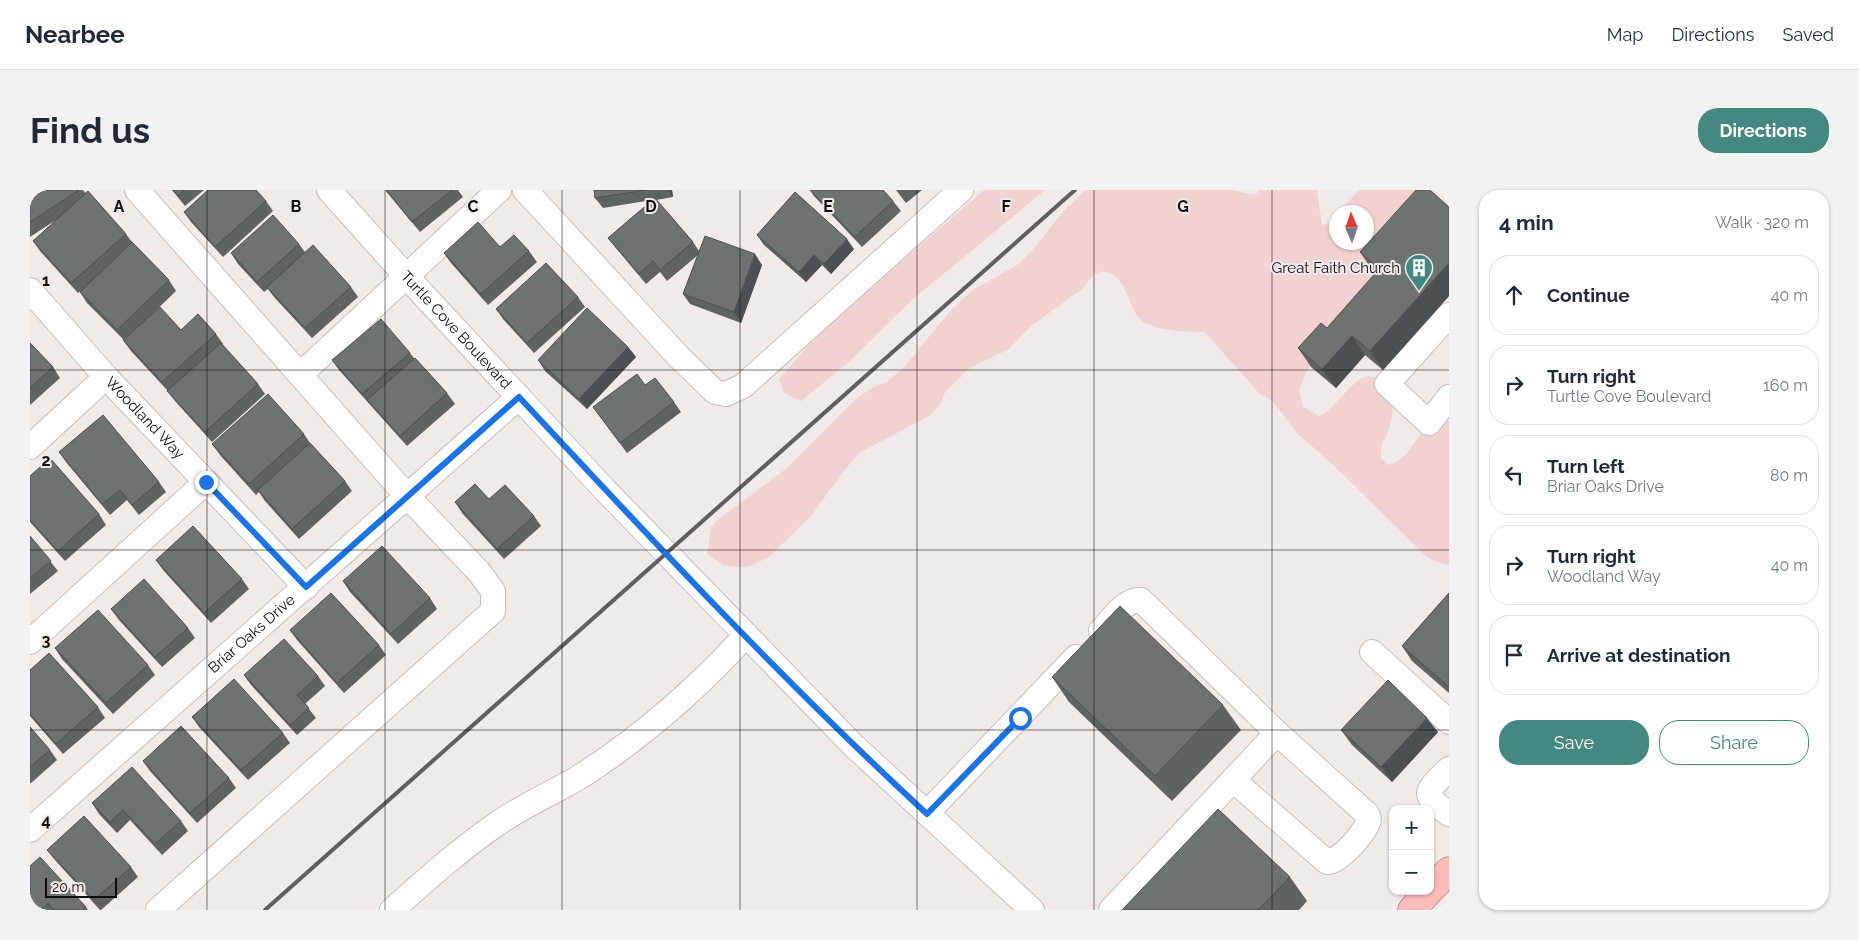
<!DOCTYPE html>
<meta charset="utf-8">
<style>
:root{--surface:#fff;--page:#f2f2f3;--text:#1f2937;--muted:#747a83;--line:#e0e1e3;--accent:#44897f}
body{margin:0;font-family:Raleway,sans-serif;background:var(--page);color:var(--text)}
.controls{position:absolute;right:15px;bottom:15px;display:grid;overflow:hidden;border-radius:10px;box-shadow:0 1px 4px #0004}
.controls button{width:45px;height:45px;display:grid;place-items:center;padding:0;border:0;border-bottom:1px solid var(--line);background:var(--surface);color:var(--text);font:25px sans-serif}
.compass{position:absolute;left:1299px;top:15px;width:45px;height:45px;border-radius:50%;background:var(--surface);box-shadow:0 1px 4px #0004;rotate:358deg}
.scale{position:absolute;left:15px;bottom:12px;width:72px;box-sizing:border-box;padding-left:5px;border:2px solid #0e0c0c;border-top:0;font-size:14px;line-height:18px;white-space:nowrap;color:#0e0c0c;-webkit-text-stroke:4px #f0eaea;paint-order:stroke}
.stop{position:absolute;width:15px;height:15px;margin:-11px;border:4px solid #1a73e8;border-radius:50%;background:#fff}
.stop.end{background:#1a73e8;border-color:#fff;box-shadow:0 1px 5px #0008}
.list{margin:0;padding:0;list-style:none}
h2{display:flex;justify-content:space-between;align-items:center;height:65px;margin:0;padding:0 20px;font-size:21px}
h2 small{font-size:16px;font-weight:400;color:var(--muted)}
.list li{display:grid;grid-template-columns:32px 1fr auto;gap:15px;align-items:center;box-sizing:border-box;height:80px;margin:0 10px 10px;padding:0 10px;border:1px solid var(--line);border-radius:20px}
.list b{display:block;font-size:19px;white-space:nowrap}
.list p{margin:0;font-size:16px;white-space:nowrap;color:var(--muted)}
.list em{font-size:16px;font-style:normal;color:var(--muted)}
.actions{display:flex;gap:10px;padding:15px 20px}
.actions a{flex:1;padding:11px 0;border:1px solid var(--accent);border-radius:20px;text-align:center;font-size:18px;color:var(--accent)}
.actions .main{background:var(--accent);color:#fff}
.icon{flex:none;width:28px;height:28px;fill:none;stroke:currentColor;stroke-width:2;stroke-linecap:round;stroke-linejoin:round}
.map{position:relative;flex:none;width:1419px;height:720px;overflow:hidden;border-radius:20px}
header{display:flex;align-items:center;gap:30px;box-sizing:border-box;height:70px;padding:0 25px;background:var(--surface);border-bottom:1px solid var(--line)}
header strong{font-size:24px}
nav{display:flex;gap:28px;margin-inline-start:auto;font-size:18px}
.intro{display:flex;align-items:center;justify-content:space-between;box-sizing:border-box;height:120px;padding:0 30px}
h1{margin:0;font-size:35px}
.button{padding:12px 22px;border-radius:20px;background:var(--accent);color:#fff;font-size:18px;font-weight:700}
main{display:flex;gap:30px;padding:0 30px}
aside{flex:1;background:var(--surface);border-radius:20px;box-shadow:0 1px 4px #0004}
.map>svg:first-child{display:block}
.green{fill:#f2d2d0}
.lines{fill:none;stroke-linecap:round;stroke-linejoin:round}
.minor-casing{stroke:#c4bebe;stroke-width:26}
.major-casing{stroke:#a7615f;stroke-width:29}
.minor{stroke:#fff;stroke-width:24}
.major{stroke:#fbbcba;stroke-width:28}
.rail{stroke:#625e5e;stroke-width:4}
.wall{fill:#5f6362}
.shaded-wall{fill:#4d5050}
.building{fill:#6e7372;stroke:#4d5050}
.route{stroke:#1a73e8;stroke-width:6}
.grid{fill:none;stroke:#0e0c0c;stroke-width:1;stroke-opacity:0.55}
.labels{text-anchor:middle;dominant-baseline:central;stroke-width:4;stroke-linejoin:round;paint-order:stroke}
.poi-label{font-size:15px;fill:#0e0c0c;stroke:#f0eaea;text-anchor:end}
.street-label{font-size:15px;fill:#0e0c0c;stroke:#f0eaea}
.grid-label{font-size:16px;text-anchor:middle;font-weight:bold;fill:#0e0c0c;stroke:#f0eaea;stroke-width:4;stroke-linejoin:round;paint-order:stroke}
</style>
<header>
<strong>Nearbee</strong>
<nav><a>Map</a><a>Directions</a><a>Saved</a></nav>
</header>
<div class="intro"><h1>Find us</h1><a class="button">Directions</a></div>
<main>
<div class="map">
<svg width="1419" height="720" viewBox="0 0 1419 720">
<rect width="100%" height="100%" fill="#f0eaea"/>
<g class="green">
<path d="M954,0h61l-133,110 -62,61 -49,40 -17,-8 -5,-14 28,-32 48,-45z"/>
<path d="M1055,0h147l16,4 10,-1 1,-3h58l5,35 14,-4v21h30v-30h-24l5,-9 13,-13h64l-1,13 -97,145 -19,23 -8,18 4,18 16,9c17,-7 33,-38 49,-40 6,0 14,3 20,5 7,13 6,32 1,47 -4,14 -10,15 -8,31l7,6c30,-7 25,-44 61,-45v145l-15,-4 -9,-6 -95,-93 -32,-28 -25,-32 -15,-10 -53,-60c-19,-1 -41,0 -58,-8 -21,-9 -18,-56 -46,-52 -9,1 -12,8 -16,15l-54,39 -22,23 -39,19 -25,24 -4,11 -12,13 -68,36 -14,15 -37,50 -41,40 -18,9 -9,1 -19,-2 -16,-11 4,-26 5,-7 71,-53 70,-70 17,-11 13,-5 17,-15 47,-57 23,-21 45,-25 17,-18 26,-33z"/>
</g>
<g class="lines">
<defs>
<g id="minor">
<path d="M107,0l270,306 72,76 14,19v20l-335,299"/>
<path id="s1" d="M299,0l76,85 200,215 249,256 178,164"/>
<path d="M495,0l154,167 36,35 11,2 17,-8 218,-196"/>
<path id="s2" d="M0,100l76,87 200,210"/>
<path d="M1419,125l-62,69 42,39 20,-26"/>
<path d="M271,184l198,-184"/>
<path d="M0,257l76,-70"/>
<path d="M1071,441c11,-11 23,-32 40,-31l136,133 -166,177"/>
<path d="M0,452l176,-160"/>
<path d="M1342,462l77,70"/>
<path d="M1419,579c-24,24 -29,24 0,45"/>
<path d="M1203,590l94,82c12,1 40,-31 42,-43l-2,-5 -90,-81"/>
<path d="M897,623l149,-156"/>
<path id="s3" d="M0,640l489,-433"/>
<path d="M362,720c33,-29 66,-59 102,-84 29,-21 62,-34 92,-53 59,-39 112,-85 160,-138"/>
</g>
<g id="major">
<path d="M1400,700l19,-19"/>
<path d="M1382,720l17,-19"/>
</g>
</defs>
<use href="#minor" class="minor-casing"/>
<use href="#major" class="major-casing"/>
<use href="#minor" class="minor"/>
<use href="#major" class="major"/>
<path class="rail" d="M235,720l810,-720"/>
</g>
<g class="wall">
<path d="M0,0h53l3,4 40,40 6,8 37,38 7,11 -31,30 36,9 35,4 7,10 -1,1 36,39 7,10 -53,48 -37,-41 -7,-10 -37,-40 -8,-11h1l-37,-37 -7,-11 2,-2 -4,3 -38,-42 -7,-10 26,-23 -29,19z"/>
<path d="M142,0h32l-19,16z"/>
<path d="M355,0h73l5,7 -43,35z"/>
<path d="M564,0h78l1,7 -17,3 37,42 6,9 63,14 -21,58 -51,-19 -7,-10 15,-39 -31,26 -7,-9 -14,12 -30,-36 -8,-10 44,-38 -49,8 -8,-10z"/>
<path d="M780,0h73l10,11 8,10 -39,36 -48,-51z"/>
<path d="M866,0h26l-16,13z"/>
<path d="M236,11l7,10 -50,46 -32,-35 -7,-10z"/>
<path d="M1419,17v89l-66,74 -18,-15 -29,33 -25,-21 -13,-19 29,-20 49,-55 -3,-2 -13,-19z"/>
<path d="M727,45l97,14 -23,25 -9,-9 -16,17 -42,-37z"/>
<path d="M269,54l6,8 46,35 7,10 -46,41 -38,-41 -6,-8 -4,3 -26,-28 -7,-11z"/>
<path d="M470,57l29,4 8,11 -49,43 -37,-42 -7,-10z"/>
<path d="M548,107l7,10 -51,46 -31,-34 -7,-10z"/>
<path d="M0,153l23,24 7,11 -30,27z"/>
<path d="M598,157l8,10 -49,52 -42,-38 -7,-11z"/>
<path d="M380,163l4,5 33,35 8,11 -48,42 -68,-76 -7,-10z"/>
<path d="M615,195l29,17 7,10 -54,41 -34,-46z"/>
<path d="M274,244l6,9 35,38 7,10 -53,48 -34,-38 -6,-9 -3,3 -36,-40 -8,-11z"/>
<path d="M29,262l100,30 7,10 -27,23 -12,-15 -17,15 -44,-53z"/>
<path d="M0,286l69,38 7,11 -41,36 -35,-39z"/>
<path d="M459,309l45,17 7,10 -37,33 -42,-46 -7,-11z"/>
<path d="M0,346l28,35 -28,23z"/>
<path d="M126,370l86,19 7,10 -38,34 -48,-53z"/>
<path d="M313,391l87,17 7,11 -39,35 -48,-52z"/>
<path d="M1419,403v100l-37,-32 -10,-15z"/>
<path d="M81,419l77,19 7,10 -33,29 -43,-47z"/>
<path d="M260,440l89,15 7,10 -42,38 -47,-53z"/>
<path d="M25,458l93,17 7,10 -42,39 -51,-55z"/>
<path d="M0,480l68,37 7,11 -42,36 -33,-38z"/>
<path d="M214,485l74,1 7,10 -20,18 11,14 -19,17 -46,-50z"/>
<path d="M1022,487l171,28 18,25 -69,71 -103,-99z"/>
<path d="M162,527l91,16 7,10 -42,37 -49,-53z"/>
<path d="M0,537l20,23 7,10 -27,24z"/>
<path d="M1311,540l97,2 -46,50 -40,-37z"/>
<path d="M113,571l86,17 7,10 -39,35 -47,-52z"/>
<path d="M62,613l89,18 7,10 -26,24 -32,-35 -13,13 -18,-19z"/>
<path d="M17,660l84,17 7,10 -37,33h-1l-45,-50z"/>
<path d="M0,676l56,41 2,3h-58z"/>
<path d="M1260,687l17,24 -8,9h-177z"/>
</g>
<g class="shaded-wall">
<path d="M638,0h4l1,7z"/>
<path d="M817,49l7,10 -23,25 -7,-10z"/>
<path d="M725,64l7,11 -21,58 -7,-11z"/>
<path d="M784,65l8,10 -16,17 -7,-10z"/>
<path d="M1419,73v33l-66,74 -13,-19z"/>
<path d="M1322,146l13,19 -29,33 -14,-19z"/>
<path d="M598,157l8,10 -49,52 -8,-10z"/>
<path d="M1397,528l11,14 -46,50 -11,-15z"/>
</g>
<g class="building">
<path d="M0,0h49l-49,32z"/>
<path d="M143,0h12l-7,6z"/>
<path d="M178,0h48l10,11 -51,46 -31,-35z"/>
<path d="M356,0h66l-40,32z"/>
<path d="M564,0h52l-51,8z"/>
<path d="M780,0h73l10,11 -38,36z"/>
<path d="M1386,0h14l19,17v56l-79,88 -18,-15 -30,33 -24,-21 23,-25 6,5 52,-59 -19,-17z"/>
<path d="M58,1l38,43 -55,49 -38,-42z"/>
<path d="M765,2l52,47 -23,25 -10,-9 -15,17 -42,-37z"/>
<path d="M625,8l38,44 -33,28 -7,-9 -14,13 -31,-36z"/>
<path d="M243,25l26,29 -42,38 -26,-29z"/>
<path d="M448,32l22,25 14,-12 15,16 -48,43 -37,-41z"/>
<path d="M675,46l50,18 -21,58 -51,-18z"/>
<path d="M102,52l37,38 -52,50 -37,-38z"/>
<path d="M283,55l38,42 -46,41 -38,-41z"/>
<path d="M516,73l32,34 -51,46 -31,-34z"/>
<path d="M130,117l21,23 17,-16 18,20 -54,48 -39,-42z"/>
<path d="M557,118l41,39 -49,52 -41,-39z"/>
<path d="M351,129l29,34 -48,41 -30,-34z"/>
<path d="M0,153l23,24 -23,21z"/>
<path d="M191,153l37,41 -53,48 -38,-41z"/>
<path d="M385,168l32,35 -47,43 -33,-36z"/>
<path d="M607,184l8,11 10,-7 19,24 -54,41 -27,-36z"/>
<path d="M238,204l36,40 -55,50 -37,-40z"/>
<path d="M73,225l56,67 -27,23 -12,-15 -18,14 -43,-52z"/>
<path d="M280,253l35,38 -53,48 -34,-39z"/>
<path d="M20,268l49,56 -41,37 -28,-31v-44z"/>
<path d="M445,294l14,15 16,-14 29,31 -37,33 -42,-47z"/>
<path d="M163,336l49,53 -38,34 -48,-53z"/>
<path d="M0,346l21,25 -21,17z"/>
<path d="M352,356l48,52 -39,36 -48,-53z"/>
<path d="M114,389l44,49 -33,29 -44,-48z"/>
<path d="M301,403l48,52 -42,38 -47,-53z"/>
<path d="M1419,403v94l-47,-41z"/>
<path d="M1090,416l103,99 -68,71 -103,-99z"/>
<path d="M68,420l50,55 -42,38 -51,-55z"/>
<path d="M254,449l34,37 -21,19 12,13 -19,17 -46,-50z"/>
<path d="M19,463l49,54 -42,37 -26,-30v-44z"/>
<path d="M204,489l49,54 -42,37 -49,-53z"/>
<path d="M1358,490l39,38 -46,49 -40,-37z"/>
<path d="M151,536l48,52 -39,35 -47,-52z"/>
<path d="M0,537l20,23 -20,17z"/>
<path d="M102,577l49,54 -26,23 -32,-34 -13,12 -18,-19z"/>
<path d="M1188,619l72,68 -32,33h-136z"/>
<path d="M54,626l47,51 -37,33 -47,-50z"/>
<path d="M10,667l46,50 -4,3h-28l-6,-7 -7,7h-11v-44z"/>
</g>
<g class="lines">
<path class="route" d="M176,292l100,105 213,-190c132,142 265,285 408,417l93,-96"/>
</g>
<path class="grid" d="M177,0v720M355,0v720M532,0v720M710,0v720M887,0v720M1064,0v720M1242,0v720M0,180h1419M0,360h1419M0,540h1419"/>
<defs>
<symbol id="building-pin" viewBox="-11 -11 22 30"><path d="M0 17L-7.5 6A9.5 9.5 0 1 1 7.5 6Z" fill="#44897f" stroke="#f0eaea"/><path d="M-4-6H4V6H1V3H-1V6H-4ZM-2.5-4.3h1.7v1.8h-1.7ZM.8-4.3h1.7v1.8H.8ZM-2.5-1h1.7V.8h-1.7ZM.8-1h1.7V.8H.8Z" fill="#fff"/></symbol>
</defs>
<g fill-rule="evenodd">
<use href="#building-pin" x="1373" y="62" width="32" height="43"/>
</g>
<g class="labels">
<g class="poi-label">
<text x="1370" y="78">Great Faith Church</text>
</g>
<g class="street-label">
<text stroke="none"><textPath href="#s1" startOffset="189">Turtle Cove Boulevard</textPath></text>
<text stroke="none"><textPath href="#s2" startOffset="172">Woodland Way</textPath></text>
<text stroke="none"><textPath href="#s3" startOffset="296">Briar Oaks Drive</textPath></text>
</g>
</g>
<g class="grid-label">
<text x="89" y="22">A</text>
<text x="266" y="22">B</text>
<text x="443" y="22">C</text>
<text x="621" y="22">D</text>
<text x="798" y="22">E</text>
<text x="976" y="22">F</text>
<text x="1153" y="22">G</text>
<text x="16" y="96">1</text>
<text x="16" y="276">2</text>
<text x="16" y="456">3</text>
<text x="16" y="636">4</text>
</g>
</svg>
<div class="controls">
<button>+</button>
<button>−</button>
</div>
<svg class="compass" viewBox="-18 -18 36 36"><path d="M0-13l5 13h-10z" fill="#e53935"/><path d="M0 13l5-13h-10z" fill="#747a83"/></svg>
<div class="scale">20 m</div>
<div class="stop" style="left:990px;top:528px"></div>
<div class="stop end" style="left:176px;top:292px"></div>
</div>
<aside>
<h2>4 min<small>Walk · 320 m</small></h2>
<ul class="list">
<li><svg class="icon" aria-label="ahead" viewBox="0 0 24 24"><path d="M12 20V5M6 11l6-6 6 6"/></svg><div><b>Continue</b></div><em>40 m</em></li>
<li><svg class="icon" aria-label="right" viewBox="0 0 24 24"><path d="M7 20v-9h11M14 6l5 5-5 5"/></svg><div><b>Turn right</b><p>Turtle Cove Boulevard</p></div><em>160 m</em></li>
<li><svg class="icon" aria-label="left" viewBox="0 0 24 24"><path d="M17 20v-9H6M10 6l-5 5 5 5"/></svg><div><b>Turn left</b><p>Briar Oaks Drive</p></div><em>80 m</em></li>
<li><svg class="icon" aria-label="right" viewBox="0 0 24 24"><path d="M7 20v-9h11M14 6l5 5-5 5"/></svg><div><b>Turn right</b><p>Woodland Way</p></div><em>40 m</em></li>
<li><svg class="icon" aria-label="arrive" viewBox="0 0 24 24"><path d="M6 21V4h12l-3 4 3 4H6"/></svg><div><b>Arrive at destination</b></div></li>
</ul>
<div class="actions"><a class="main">Save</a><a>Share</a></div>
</aside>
</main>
